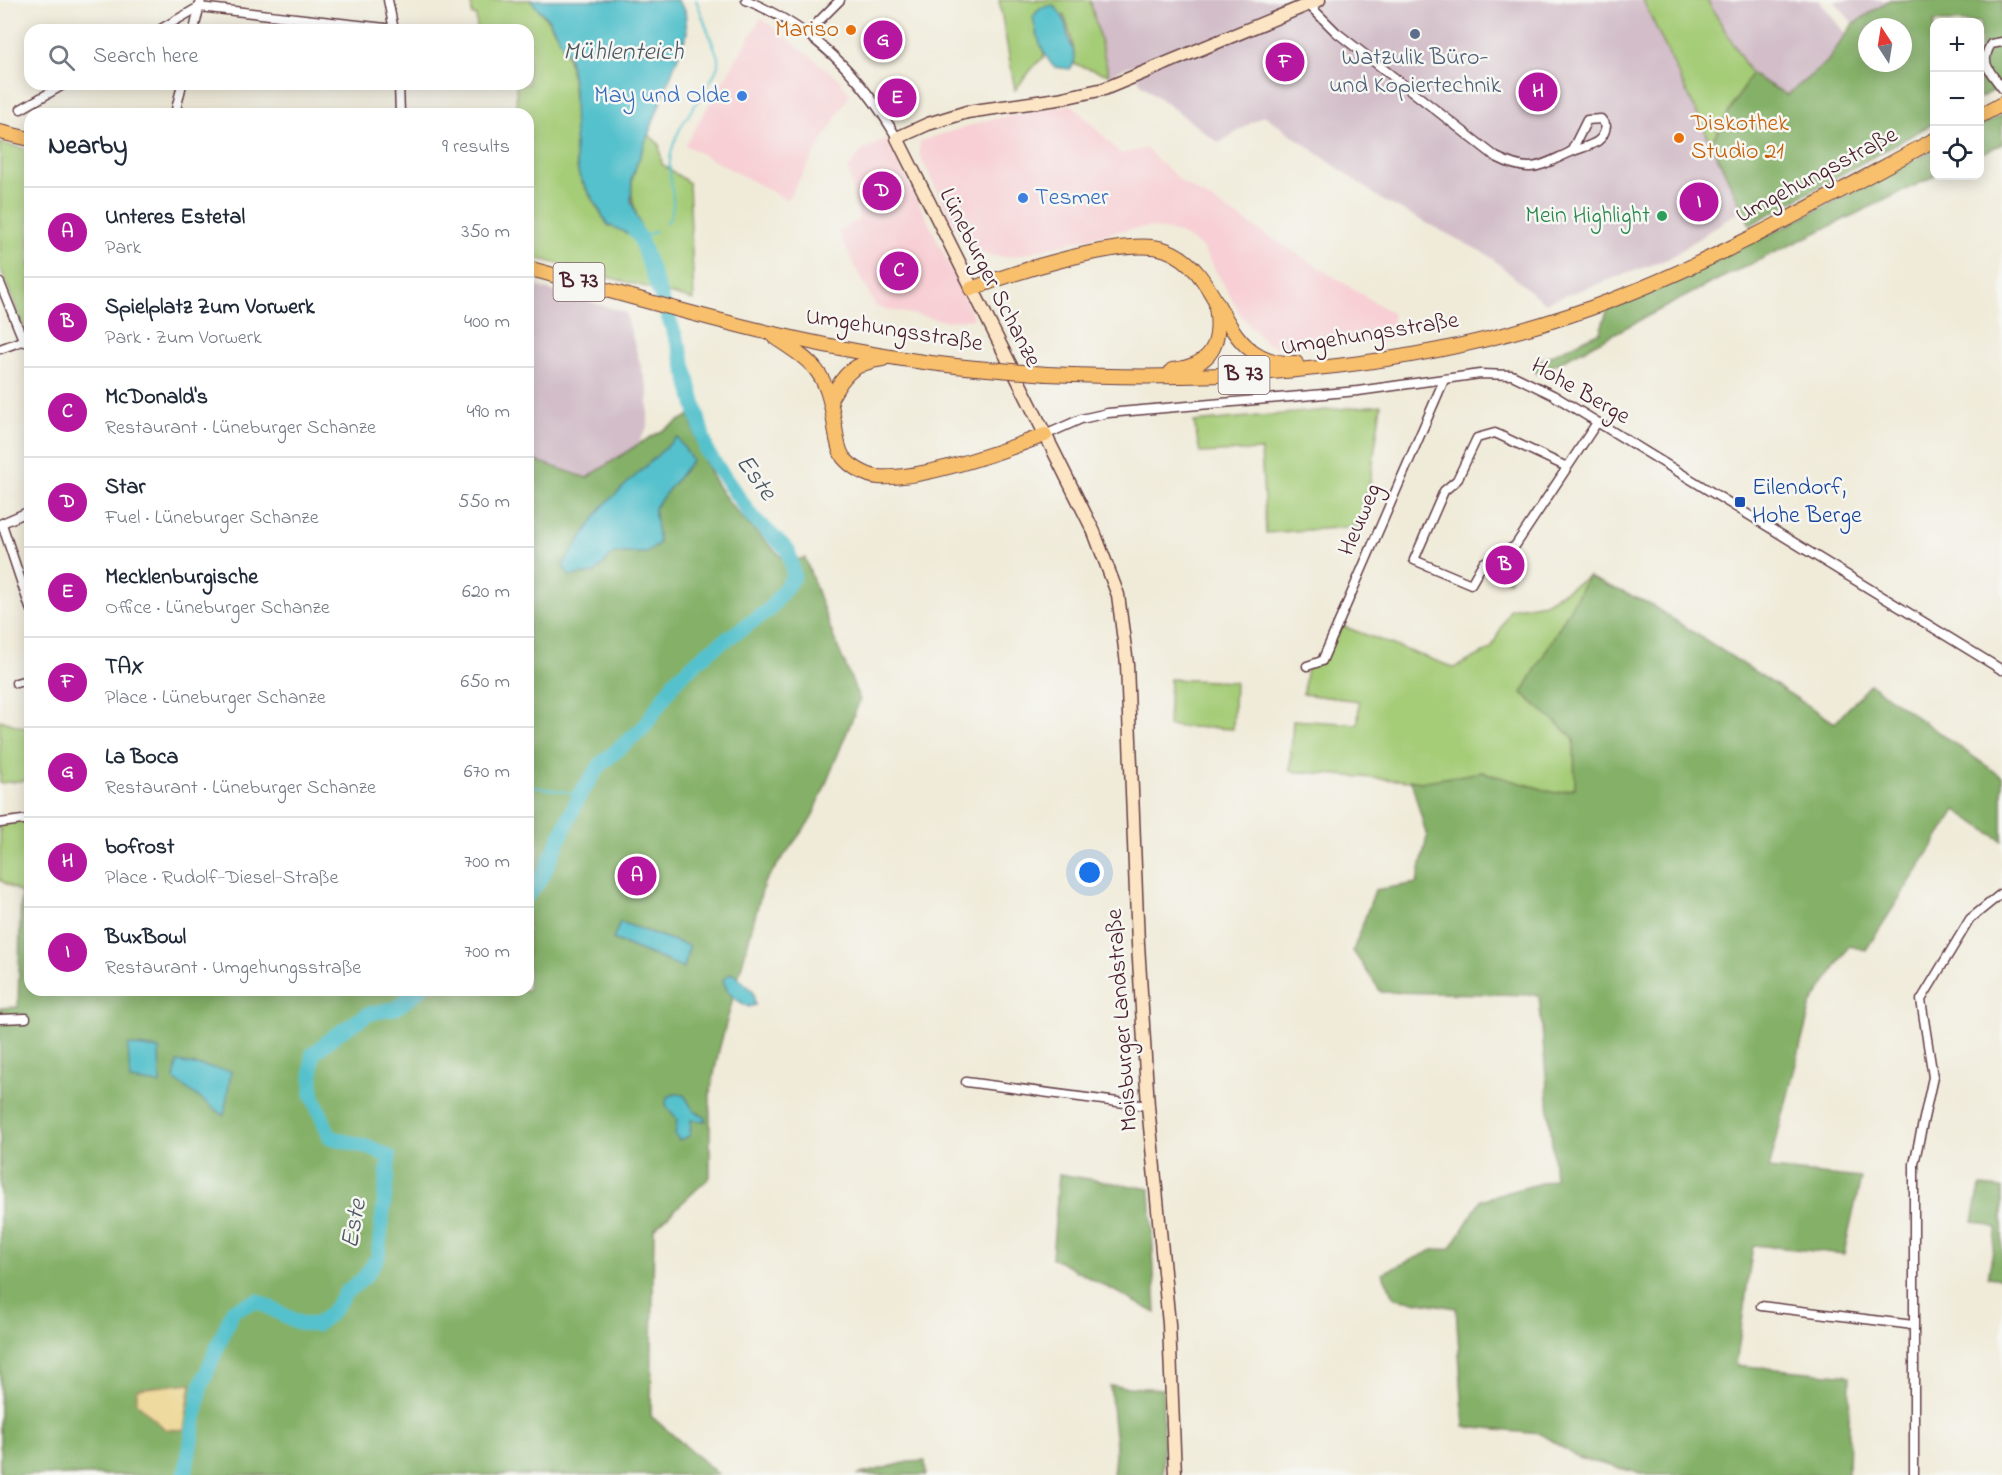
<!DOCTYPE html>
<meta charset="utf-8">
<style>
:root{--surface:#fff;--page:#f2f2f3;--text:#1f2937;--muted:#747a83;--line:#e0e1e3;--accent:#b5179e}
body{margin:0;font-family:"Indie Flower",sans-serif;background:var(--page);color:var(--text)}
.controls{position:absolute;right:18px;top:18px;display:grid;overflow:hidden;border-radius:12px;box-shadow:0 3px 15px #0003}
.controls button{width:54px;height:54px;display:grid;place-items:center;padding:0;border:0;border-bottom:2px solid var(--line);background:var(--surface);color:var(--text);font:30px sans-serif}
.compass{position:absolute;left:1858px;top:18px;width:54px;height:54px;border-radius:50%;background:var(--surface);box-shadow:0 3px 15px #0003;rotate:348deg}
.you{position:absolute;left:1090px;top:873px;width:21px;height:21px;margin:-15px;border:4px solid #fff;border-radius:50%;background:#1a73e8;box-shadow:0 0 0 9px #1a73e833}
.badge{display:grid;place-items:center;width:39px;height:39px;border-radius:50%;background:var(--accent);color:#fff;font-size:20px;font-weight:700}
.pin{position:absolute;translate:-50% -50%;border:3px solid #fff;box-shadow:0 2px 6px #0006}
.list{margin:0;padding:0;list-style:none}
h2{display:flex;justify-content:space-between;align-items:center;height:78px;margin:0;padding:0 24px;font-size:26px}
h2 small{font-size:20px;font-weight:400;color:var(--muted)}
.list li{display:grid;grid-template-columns:39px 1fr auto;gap:18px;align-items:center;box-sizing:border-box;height:90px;padding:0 24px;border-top:2px solid var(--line)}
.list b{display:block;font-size:22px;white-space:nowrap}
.list p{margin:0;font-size:20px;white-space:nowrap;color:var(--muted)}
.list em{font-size:20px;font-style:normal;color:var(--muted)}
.icon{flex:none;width:33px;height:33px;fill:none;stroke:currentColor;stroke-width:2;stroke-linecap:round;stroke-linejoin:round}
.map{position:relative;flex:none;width:2002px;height:1475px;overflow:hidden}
.search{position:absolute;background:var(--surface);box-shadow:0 3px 15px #0003;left:24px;top:24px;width:510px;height:66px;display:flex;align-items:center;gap:15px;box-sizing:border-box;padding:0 21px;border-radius:18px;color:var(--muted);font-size:22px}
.panel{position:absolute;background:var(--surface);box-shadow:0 3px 15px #0003;left:24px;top:108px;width:510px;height:888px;border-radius:18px}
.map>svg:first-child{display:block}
.built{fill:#f7cfd4}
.industrial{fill:#d2bdc8}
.green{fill:#a5cc77;stroke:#787651;stroke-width:1.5}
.forest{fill:#84b068;stroke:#67684a;stroke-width:1.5;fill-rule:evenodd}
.sand{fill:#eeda9e;stroke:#9c7c64;stroke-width:1.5}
.water{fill:#54c1cc;stroke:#4f707c;stroke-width:1.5}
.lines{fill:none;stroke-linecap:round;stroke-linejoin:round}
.stream{stroke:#54c1cc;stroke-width:2}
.river{stroke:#54c1cc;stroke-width:15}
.street-casing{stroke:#633e45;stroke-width:11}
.secondary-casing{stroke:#633e45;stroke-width:15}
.primary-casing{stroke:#633e45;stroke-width:16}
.street{stroke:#fff;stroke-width:8}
.secondary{stroke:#fce5c4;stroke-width:12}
.primary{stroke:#f8bf6c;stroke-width:14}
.primary-bridge-casing{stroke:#633e45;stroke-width:16;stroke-linecap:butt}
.primary-bridge{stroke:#f8bf6c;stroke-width:14}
.food-dot{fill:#e8710a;stroke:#f6f6f2;stroke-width:2}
.service-dot{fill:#5c6f8a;stroke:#f6f6f2;stroke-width:2}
.shop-dot{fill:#3f7fe0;stroke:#f6f6f2;stroke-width:2}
.leisure-dot{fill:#2e9e5b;stroke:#f6f6f2;stroke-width:2}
.transit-dot{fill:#1a4fb4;stroke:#f6f6f2;stroke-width:2}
.labels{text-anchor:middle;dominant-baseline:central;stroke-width:5;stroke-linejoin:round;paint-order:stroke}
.shield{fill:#f6f6f2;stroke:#7e6067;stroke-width:1.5}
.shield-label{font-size:22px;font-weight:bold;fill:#4a1f2b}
.food-label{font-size:24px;fill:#c56008;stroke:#f6f6f2;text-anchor:end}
.service-label{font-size:24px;fill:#4e5e75;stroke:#f6f6f2}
.shop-label{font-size:24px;fill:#366cbe;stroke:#f6f6f2;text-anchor:end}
.street-label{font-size:24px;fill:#4a1f2b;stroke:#f6f6f2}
.leisure-label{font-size:24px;fill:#27864d;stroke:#f6f6f2;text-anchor:end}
.transit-label{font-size:24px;fill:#164399;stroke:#f6f6f2;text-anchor:start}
.water-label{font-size:26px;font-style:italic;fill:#4e5863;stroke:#f6f6f2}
</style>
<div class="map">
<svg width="2002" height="1475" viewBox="0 0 2002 1475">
<rect width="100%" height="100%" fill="#f6f6f2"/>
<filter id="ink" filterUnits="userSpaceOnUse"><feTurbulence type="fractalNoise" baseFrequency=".0167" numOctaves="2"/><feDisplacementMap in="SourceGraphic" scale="12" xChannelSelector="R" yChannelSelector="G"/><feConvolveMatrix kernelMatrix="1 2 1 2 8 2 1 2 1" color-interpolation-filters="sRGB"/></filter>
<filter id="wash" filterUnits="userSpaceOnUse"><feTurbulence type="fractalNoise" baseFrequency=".008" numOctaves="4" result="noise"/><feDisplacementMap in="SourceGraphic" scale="24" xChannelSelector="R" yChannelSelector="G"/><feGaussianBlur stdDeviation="1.35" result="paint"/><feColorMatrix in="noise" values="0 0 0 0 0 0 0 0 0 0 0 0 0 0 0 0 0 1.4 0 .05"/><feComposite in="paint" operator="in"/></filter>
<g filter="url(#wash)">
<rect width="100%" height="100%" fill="#f0ebd9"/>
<g class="built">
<path d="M761,18l78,61 11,15 -63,106 -102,-55z"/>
<path d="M1071,104l50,50 24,-6 37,34 210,131 2,27 -101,7h-15l-13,-4 -24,-28 -39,-68 -23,-14 -30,-6 -31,4 -108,26 -19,-1 -22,-10 -16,-23 -34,-69 1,-13 68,-21z"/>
<path d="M886,139l49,96 39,84 -28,2 -70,-14 -39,-76 22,-11 -11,-51 15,-19z"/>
</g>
<g class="industrial">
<path d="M1090,0h553l99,209 -74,50 -124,44 -56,-48 -104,-54 -120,-86 -45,28 -77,-58 -11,-20 -22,10z"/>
<path d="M1707,0h112l27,35 -19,27 -40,33 -36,-21z"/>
<path d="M1834,0h56l-37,24z"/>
<path d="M528,284l97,28 23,78v36l-11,19 -50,33 -59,-20z"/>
</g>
<g class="green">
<path d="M471,0h59c41,42 44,70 45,126 0,17 -1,35 5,51 7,16 19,33 28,48l36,11c-19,-51 -15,-52 4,-102l11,10 3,20 27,19 5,117 -166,-44v-142h-11l-1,-30h12v-54h-51l-1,-15h-4z"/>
<path d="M999,0h91l19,75 -35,-11c2,-14 -5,-35 -10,-49l-28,19 7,13 1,10 -9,8 -20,25z"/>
<path d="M1643,0h64l44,74 -40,69z"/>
<path d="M0,143l30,7v174l-6,4 -24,-61z"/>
<path d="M1381,405l-17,121 -98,7 -5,-83 -61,3 -6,-31z"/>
<path d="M1510,557l8,4 -9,20 -22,-10z"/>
<path d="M1588,577l-66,116 52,45 1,50 -19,5 -74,-21 -62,10 -130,-11 3,-51 65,4 1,-23 -56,-7 4,-28 15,-5 20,-35 113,42 36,-19 19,-40 35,-6z"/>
<path d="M1170,679l65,3 -2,47 -65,-3z"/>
<path d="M0,720l28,9 2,51 -30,3z"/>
<path d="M30,819v65l-9,9 -21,-13v-57z"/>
</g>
<g class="forest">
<path d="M1890,0h112v86l-22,12v-76h-46v101l-184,102 -39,-82 40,-69 36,21 40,-33 26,-38zM1867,27h36v36h-36z"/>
<path d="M2002,115v29l-22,10v-28z"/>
<path d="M1934,150l1,26 -222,106 -176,92 -4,-10 67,-32 8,-24 157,-71z"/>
<path d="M690,415c14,69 47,100 97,147l18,-4 29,80 26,62 -48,118 -48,65 -45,167 -9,44v83l-56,52 -3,187 68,59h-719v-467l18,-1 3,-114 9,4v93h498v-190l4,-21 -4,-1v-207l5,-7 -5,-20v-86l59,20 50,-33zM692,460l-38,48 5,35 -12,10h-33zM620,922l69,24 -5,22 -71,-29z"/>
<path d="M1588,577l60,26 187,120 35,-39 132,93v64l-46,-31 -90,140 -17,-4 -38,59 -42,164 92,9 -17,76 -91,-9 -17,120 114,11 -2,99h-200l-70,-17 -37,-24 -77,-7 -8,-119 -61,-10 -13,-25 51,-23 18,-2 30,-48 74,-21 -16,-184 -158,-3 -28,-41 22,-61 42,-7 10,-46 -16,-57 9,2 62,-10 74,21 19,-5 -1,-50 -52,-45z"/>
<path d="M1059,1174l91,15 6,124 -104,-55z"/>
<path d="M1980,1186l22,2v91l-14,-2 9,-49 -24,-7z"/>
<path d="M1110,1386l53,3v86h-50l3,-30z"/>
<path d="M925,1461l1,14h-69l51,-13z"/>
</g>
<path class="sand" d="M191,1383l-7,47 -19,-1 -28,-26v-14z"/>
<g class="water">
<path d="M530,0h147l8,10 2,23 -55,144 -1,24 13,35 -4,3 -32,-14 -29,-49 -4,-23 -1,-65 -5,-31 -20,-37z"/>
<path d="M1053,5c12,11 12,18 16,34 3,12 11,18 1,30l-16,-2c-12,-13 -18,-32 -21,-50l7,-9z"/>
<path d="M677,437l15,23 -38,48 5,35 -12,10h-33l-19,20 -26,3 -6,-11 39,-58z"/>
<path d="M620,922l69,24 -5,22 -71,-29z"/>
<path d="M732,973l21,18 2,14 -6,2c-13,-7 -23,-13 -26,-28z"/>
<path d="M128,1045l31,4 1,35 -30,-4z"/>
<path d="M177,1062l54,9 -7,45 -50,-37z"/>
<path d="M675,1094l9,1 10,16 12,7v3l-15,-1 -1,16 -11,4 -4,-5 2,-16 -11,-14 1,-8z"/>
</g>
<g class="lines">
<g class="stream">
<path d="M666,223c15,-14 1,-45 4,-63 5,-39 35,-61 48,-94v-9l-22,-57"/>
<path d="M640,239l15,-8"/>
<path d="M528,786l52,8"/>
<path d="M528,876l14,1"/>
</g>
<g class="river">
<path d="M528,895l14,-18 38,-83 21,-30 43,-37 31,-46 33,-29 61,-42 25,-34 -6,-26 -36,-33 -45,-65 -27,-103 -40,-110 -10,-17"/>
<path d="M185,1475l16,-89 32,-76 24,-9 42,22 17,2 14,-11 17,-23 17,-13 14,-21 11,-100 -16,-8 -43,-12 -18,-43v-39l22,-19 34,-22 28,-6 24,-18"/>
</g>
</g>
</g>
<g filter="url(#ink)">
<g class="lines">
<defs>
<g id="street">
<path d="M388,0l6,30"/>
<path d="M746,0c69,29 114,74 151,138"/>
<path d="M1308,4l28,28 160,125c36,18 43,9 75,-5 15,-7 32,-6 35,-26l-5,-7 -14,1 -16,32"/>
<path d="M159,30l40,-23 195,22"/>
<path d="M194,30l7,-30"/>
<path d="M808,32l32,-32"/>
<path d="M2002,42l-11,2c-12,20 -1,27 11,44"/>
<path d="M399,84l1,30"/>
<path d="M21,109l44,-25"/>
<path d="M175,114l7,-30"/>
<path d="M0,283l24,59"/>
<path d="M0,349l30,-11"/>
<path d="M1045,435l36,-16 27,-6 250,-22 122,-17 32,1 41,20 449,275"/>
<path d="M1567,467l-72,-34 -18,5 -20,42 -13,11 -30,69 57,24 12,-21 32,-17 81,-122"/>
<path d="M0,524l30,-13"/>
<path d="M2,524l28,84"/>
<path d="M1307,666l15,-5 122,-281"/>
<path d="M16,683l14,-4"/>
<path d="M0,823l30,-4"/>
<path d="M0,1019l26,-1"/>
<path d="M966,1082l182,24"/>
<path d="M1761,1306l152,19"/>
<path d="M1914,1475v-311l19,-87 -12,-77 49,-81 32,-26"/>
</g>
<path id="secondary" d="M1175,1475l-6,-151 -21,-218 -10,-162 -11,-280 -9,-69 -24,-63 -197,-394 31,-14 39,-12 91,-13 46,-10 215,-89"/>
<g id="primary">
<path d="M1980,116l22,-12"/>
<path d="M0,132l30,7"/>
<path d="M528,268c147,41 295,86 448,100"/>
<path d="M971,289c41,-16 156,-54 195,-39 61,22 51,117 130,113"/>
<path d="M774,337c41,27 52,34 60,84 2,11 3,27 9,36 7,9 23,19 35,20 44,3 125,-26 167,-42"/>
<path d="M1172,370c40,-4 50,-26 44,-63"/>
<path d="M1047,374c192,9 387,-5 568,-75 111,-43 215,-103 319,-159"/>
<path d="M831,398c13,-24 22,-35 52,-39"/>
</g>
</defs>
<use href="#street" class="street-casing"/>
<use href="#secondary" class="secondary-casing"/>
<use href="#primary" class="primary-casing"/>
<use href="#street" class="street"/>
<use href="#secondary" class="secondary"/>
<use href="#primary" class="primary"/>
<defs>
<path id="primary-bridge" d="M976,368l71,6"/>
</defs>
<use href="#primary-bridge" class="primary-bridge-casing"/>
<use href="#primary-bridge" class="primary-bridge"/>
</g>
</g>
<g class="food-dot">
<circle cx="851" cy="30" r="6"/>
<circle cx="1679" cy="138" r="6"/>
</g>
<circle class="service-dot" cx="1415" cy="34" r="6"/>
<g class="shop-dot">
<circle cx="742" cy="96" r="6"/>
<circle cx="1023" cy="198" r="6"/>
</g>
<circle class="leisure-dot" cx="1662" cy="216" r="6"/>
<rect class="transit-dot" x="1734" y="496" width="12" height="12" rx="3"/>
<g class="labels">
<g class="shield">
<rect x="553.5" y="263" width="51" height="38" rx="4.5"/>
<rect x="1218.5" y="356" width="51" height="38" rx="4.5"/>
</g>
<g class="shield-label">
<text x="579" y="282">B 73</text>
<text x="1244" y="375">B 73</text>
</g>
<g class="food-label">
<text x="839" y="30">Mariso</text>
<text x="1691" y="124" text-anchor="start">Diskothek<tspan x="1691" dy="28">Studio 21</tspan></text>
</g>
<g class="service-label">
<text x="1415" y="58">Watzulik Büro-<tspan x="1415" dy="28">und Kopiertechnik</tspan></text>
</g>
<g class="shop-label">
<text x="730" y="96">May und Olde</text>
<text x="1035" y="198" text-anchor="start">Tesmer</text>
</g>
<g class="street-label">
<text transform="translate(1817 176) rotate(-28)">Umgehungsstraße</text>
<text transform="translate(989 278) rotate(63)">Lüneburger Schanze</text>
<text transform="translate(894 331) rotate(9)">Umgehungsstraße</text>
<text transform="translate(1370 335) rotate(-9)">Umgehungsstraße</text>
<text transform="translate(1580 392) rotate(30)">Hohe Berge</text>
<text transform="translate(1361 520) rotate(-67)">Heuweg</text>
<text transform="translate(1123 1020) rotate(-94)">Moisburger Landstraße</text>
</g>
<g class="leisure-label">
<text x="1650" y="216">Mein Highlight</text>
</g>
<g class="transit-label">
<text x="1752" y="488">Eilendorf,<tspan x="1752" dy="28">Hohe Berge</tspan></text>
</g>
<g class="water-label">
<text x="623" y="53">Mühlenteich</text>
<text transform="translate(755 478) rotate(54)">Este</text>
<text transform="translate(355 1224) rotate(-80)">Este</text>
</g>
</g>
</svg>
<div class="controls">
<button>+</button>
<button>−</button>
<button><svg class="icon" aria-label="locate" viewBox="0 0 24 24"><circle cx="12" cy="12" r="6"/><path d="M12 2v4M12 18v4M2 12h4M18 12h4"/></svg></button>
</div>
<svg class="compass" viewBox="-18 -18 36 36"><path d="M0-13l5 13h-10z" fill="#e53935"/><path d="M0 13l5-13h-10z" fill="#747a83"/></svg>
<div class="you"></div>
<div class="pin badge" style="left:637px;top:876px">A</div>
<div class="pin badge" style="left:1505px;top:565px">B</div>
<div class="pin badge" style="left:899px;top:271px">C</div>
<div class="pin badge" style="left:882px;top:191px">D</div>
<div class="pin badge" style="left:897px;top:98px">E</div>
<div class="pin badge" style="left:1285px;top:62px">F</div>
<div class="pin badge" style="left:883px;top:40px">G</div>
<div class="pin badge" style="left:1538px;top:92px">H</div>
<div class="pin badge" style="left:1699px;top:202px">I</div>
<div class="search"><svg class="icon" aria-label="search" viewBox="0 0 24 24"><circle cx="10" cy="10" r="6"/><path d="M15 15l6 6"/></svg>Search here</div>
<section class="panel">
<h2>Nearby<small>9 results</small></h2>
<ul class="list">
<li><span class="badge">A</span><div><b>Unteres Estetal</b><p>Park</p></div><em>350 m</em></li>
<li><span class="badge">B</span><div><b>Spielplatz Zum Vorwerk</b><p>Park · Zum Vorwerk</p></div><em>400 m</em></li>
<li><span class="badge">C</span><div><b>McDonald's</b><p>Restaurant · Lüneburger Schanze</p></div><em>490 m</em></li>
<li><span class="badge">D</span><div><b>Star</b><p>Fuel · Lüneburger Schanze</p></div><em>550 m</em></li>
<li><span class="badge">E</span><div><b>Mecklenburgische</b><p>Office · Lüneburger Schanze</p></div><em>620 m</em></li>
<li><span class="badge">F</span><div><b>TAX</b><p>Place · Lüneburger Schanze</p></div><em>650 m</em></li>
<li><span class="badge">G</span><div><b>La Boca</b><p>Restaurant · Lüneburger Schanze</p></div><em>670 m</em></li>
<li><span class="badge">H</span><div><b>bofrost</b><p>Place · Rudolf-Diesel-Straße</p></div><em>700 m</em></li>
<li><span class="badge">I</span><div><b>BuxBowl</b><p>Restaurant · Umgehungsstraße</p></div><em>700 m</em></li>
</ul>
</section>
</div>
